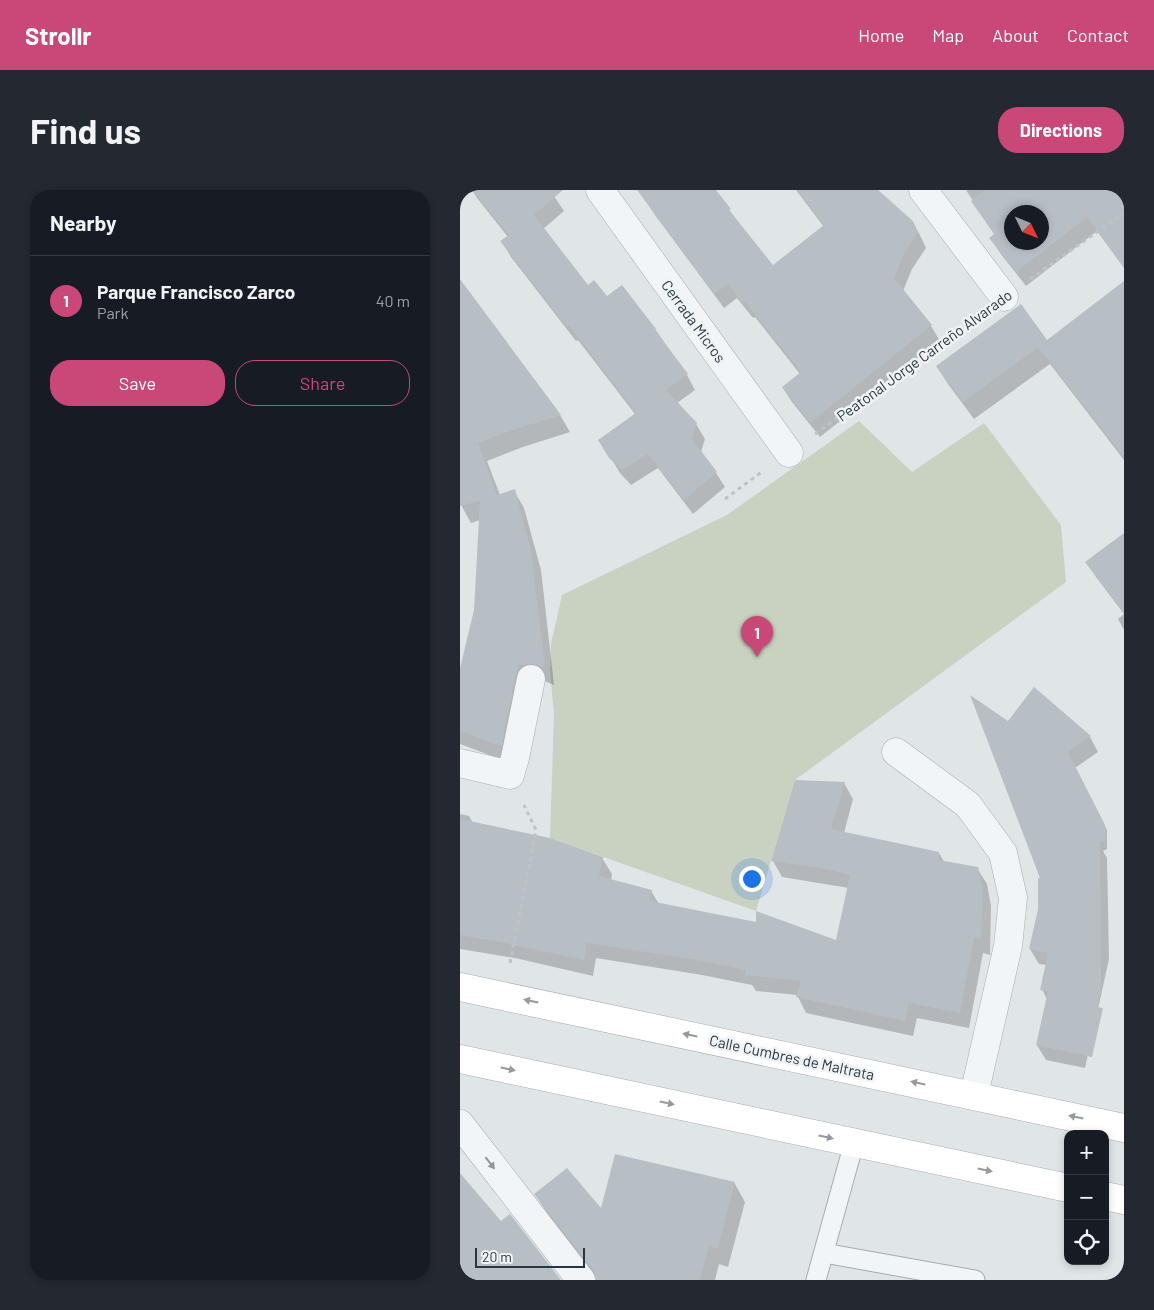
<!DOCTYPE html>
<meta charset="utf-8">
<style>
:root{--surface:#171b24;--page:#242831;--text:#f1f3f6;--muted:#9ea1a6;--line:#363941;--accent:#ca4877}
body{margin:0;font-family:Barlow,sans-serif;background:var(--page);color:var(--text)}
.controls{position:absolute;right:15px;bottom:15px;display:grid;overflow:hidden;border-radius:10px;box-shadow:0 2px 8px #0003}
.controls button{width:45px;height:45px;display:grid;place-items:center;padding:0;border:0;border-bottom:1px solid var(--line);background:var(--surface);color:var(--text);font:25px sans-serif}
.compass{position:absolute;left:544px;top:15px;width:45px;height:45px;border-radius:50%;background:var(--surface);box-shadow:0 2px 8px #0003;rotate:133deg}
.scale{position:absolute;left:15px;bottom:12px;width:110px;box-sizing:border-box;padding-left:5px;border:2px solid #29363f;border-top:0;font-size:14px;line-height:18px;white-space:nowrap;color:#29363f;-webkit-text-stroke:4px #eff3f6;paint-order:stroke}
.you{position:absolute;left:291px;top:688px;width:18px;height:18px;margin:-12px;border:4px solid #fff;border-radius:50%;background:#1a73e8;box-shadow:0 0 0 8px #1a73e833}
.badge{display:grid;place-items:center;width:32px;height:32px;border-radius:50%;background:var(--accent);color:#fff;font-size:16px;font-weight:700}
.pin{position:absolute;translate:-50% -41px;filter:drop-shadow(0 1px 2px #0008)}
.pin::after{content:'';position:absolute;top:26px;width:18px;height:15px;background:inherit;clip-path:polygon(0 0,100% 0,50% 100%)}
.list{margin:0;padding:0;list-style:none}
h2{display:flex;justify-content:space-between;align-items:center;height:65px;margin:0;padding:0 20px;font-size:21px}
h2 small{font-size:16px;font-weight:400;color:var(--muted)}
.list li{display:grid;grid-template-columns:32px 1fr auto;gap:15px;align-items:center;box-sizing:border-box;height:90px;padding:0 20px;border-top:1px solid var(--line)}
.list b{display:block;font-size:19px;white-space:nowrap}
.list p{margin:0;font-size:16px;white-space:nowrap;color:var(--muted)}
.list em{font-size:16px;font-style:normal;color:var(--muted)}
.actions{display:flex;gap:10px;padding:15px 20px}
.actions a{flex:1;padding:11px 0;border:1px solid var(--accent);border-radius:20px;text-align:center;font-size:18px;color:var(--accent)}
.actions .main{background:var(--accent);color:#fff}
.icon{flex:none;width:28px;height:28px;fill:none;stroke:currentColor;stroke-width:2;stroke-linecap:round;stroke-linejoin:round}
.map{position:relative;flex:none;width:664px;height:1090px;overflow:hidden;border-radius:20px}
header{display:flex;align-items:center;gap:30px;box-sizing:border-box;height:70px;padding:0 25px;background:var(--accent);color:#fff}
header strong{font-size:24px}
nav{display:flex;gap:28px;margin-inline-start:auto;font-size:18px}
.intro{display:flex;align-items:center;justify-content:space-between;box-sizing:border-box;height:120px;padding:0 30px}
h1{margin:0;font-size:35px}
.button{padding:12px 22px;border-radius:20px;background:var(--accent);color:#fff;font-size:18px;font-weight:700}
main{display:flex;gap:30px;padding:0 30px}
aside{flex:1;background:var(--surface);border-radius:20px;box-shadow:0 2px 8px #0003}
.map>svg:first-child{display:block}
.green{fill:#c9d2c1}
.shadow{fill:#0003;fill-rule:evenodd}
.building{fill:#b7bfc5;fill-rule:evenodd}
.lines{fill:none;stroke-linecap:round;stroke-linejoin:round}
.lane-casing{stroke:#a5adb2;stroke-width:21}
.street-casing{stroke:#a5adb2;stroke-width:29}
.secondary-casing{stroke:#a5adb2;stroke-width:29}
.path{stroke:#bec3c7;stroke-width:3;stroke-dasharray:4 4;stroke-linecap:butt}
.lane{stroke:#f2f5f7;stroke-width:19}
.street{stroke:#f2f5f7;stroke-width:28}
.secondary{stroke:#fff;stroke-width:28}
.oneway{fill:#949a9f}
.oneway2{fill:#8e969b}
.labels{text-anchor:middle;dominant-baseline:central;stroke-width:5;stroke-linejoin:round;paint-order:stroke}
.street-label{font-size:15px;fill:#29363f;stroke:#eff3f6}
</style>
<header>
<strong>Strollr</strong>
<nav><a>Home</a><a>Map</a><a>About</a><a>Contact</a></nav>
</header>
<div class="intro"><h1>Find us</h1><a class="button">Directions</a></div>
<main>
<aside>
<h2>Nearby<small></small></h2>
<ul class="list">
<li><span class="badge">1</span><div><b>Parque Francisco Zarco</b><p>Park</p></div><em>40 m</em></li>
</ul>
<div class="actions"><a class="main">Save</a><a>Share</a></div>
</aside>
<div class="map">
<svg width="664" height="1090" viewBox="0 0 664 1090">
<rect width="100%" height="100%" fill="#e0e5e8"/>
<path class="green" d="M399,231l53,51 72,-49 77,102 5,57 -271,198 -39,131 -206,-73 4,-122 -4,-47 1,-25 11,-49 165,-80z"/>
<g class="shadow">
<path d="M12,0h78l14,21 -21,18 45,58 67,42 32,46 8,15 -18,13 19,21 9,15 -4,13 15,21 9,14 -32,27 -35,-46 -27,17 -11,-12 -20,-33 35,-26 -57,-74 -2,1 -65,-84 -9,-15 6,-5 -31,-39z"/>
<path d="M179,0h76l20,28 38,49 51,-40 -28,-37h72l44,31 9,16 5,11 -14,21 -9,22 28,35 9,15 -120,96 -28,-35 -9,-14 17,-14 -45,-57 -2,1 -16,-20 -13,10 -69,-93z"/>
<path d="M506,0h158v78l-27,-37 -71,55 -26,-33 -9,-15 4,-3zM552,22h30v30h-30z"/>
<path d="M664,103v167l-74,-96 -76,55 -26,-35 -11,-17 110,-25z"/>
<path d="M12,107l88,118 10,17 -47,15 -36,14 13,34 14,-4 10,17 17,62 13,115 -10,-4 -17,1 -16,81 -51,-19v-67l15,-67 5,-90 -9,3 -11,-20v-198z"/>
<path d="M664,350v90l-6,-11 6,-5 -28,-37 -9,-15z"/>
<path d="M575,499l55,48 8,15 -23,16 32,62v19l-4,2 4,7 2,101 -24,109 -39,-8 -9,-15 10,-46 -5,-10 5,-24 -8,-1 -9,-15 9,-40 3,-29 -34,-158z"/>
<path d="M384,593l9,16 -9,34 95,20 5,9 33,6 10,16 4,22 -1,49 -7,-2 -14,75 -52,-10 -4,18 -107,-23 -9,-18 -41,-4 -4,-6 -50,-10 -106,-17 -3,18 -78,-18 -55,-9v-135l9,2 4,7 129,35 10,16 -1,6 40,11 8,13 177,38 13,-54 -67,-11 -9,-16z"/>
<path d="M275,994l10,18 -17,65 -9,-3 -4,16h-118l-50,-67 -11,-18 66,16z"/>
</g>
<g class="building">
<path d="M12,0h91l-29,25 54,70 6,-5 13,16 15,-11 34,44 -1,1 33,44 -22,16 31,33 -5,16 25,33 -33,28 -36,-46 -26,16 -13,-12 -11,-18 38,-27 -67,-88 -2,2 -67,-86 9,-6z"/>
<path d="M177,0h79l15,19 -2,1 44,55 51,-40 -27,-35h81l35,31 5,11 -14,22 -10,24 38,47 -122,98 -28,-36 19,-15 -56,-70 -2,2 -15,-20 -14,10z"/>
<path d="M525,0h139v77l-37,-50 -71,55 -27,-34 5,-4 -23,-33zM552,22h30v30h-30z"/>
<path d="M0,89l101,136 -48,15 -35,13 19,52 18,-6 16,62 14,117 -11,-4 -16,1 -17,81 -41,-15v-63l14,-58 6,-110h3l-23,6z"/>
<path d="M664,91v176l-86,-110 2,-1 -77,56 -27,-36 85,-62 26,36z"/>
<path d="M664,343v80l-39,-51z"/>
<path d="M574,497l57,49 -23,16 37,73 2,15 -7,2 1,148 -4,17 6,1 -11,49 -56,-12 12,-54 -8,-1 8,-37 -19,-4 9,-40v-31h2l-70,-183 38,26z"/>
<path d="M335,590l50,2 -14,47 108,23 -1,8 40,7 5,22 -2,50 -7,-1 -14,75 -51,-10 -4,18 -109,-24 5,-16 -56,-6 1,-5 -54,-11 -105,-16 -3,17 -79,-17 -45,-8v-116l90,19 53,19 -4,19 53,14 -2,11 106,21v-11l80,29 14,-65 -29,-7 -50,-7z"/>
<path d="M155,964l120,28 -17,67 -9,-3 -9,34h-104l-3,-10 -59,-76 33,-26 34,40z"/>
<path d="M0,983l41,48 9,-7 51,66h-101z"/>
</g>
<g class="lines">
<defs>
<g id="lane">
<path d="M364,1063l151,27"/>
<path d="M356,1090l38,-137"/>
</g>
<g id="street">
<path d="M140,0l189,263"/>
<path d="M463,0l81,107"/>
<path d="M436,562l72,53 35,48 10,45 -5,48 -34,149"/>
<path d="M0,573l50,12 5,-17 16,-79"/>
<path d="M0,934l121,156"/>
</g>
<g id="secondary">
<path d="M0,797l664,141"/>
<path d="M0,869l608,129"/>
<path d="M645,1006l19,4"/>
</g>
</defs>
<use href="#lane" class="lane-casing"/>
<use href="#street" class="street-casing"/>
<use href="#secondary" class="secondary-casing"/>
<g class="path">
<path d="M570,89l94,-66"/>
<path d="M355,244l163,-118"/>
<path d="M265,309l38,-28"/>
<path d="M50,773l26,-133 -12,-25"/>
</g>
<use href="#lane" class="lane"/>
<use href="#street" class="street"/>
<use href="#secondary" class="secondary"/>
</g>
<defs><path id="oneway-solid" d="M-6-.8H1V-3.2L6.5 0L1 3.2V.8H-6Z" transform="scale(1.25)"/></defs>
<g class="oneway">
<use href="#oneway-solid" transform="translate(71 811) rotate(-168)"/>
<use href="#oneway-solid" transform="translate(230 845) rotate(-168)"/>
<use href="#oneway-solid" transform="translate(48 879) rotate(12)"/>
<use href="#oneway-solid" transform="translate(458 893) rotate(-168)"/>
<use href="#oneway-solid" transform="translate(207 913) rotate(12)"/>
<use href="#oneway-solid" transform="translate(616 927) rotate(-168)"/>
<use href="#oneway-solid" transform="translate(366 947) rotate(12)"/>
<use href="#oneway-solid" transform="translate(525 980) rotate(12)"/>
</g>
<use class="oneway2" href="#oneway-solid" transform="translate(30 973) rotate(52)"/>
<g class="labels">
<g class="street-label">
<text transform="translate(234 131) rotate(54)">Cerrada Micros</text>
<text transform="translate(464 165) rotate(-36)">Peatonal Jorge Carreño Alvarado</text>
<text transform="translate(332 867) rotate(12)">Calle Cumbres de Maltrata</text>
</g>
</g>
</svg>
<div class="controls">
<button>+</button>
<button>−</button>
<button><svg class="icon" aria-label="locate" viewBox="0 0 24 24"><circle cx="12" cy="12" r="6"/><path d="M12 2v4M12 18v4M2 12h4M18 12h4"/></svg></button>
</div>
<svg class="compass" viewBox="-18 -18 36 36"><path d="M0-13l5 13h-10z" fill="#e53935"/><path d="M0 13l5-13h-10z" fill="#9ea1a6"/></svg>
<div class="scale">20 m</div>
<div class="you"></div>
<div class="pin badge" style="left:297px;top:467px">1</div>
</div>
</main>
